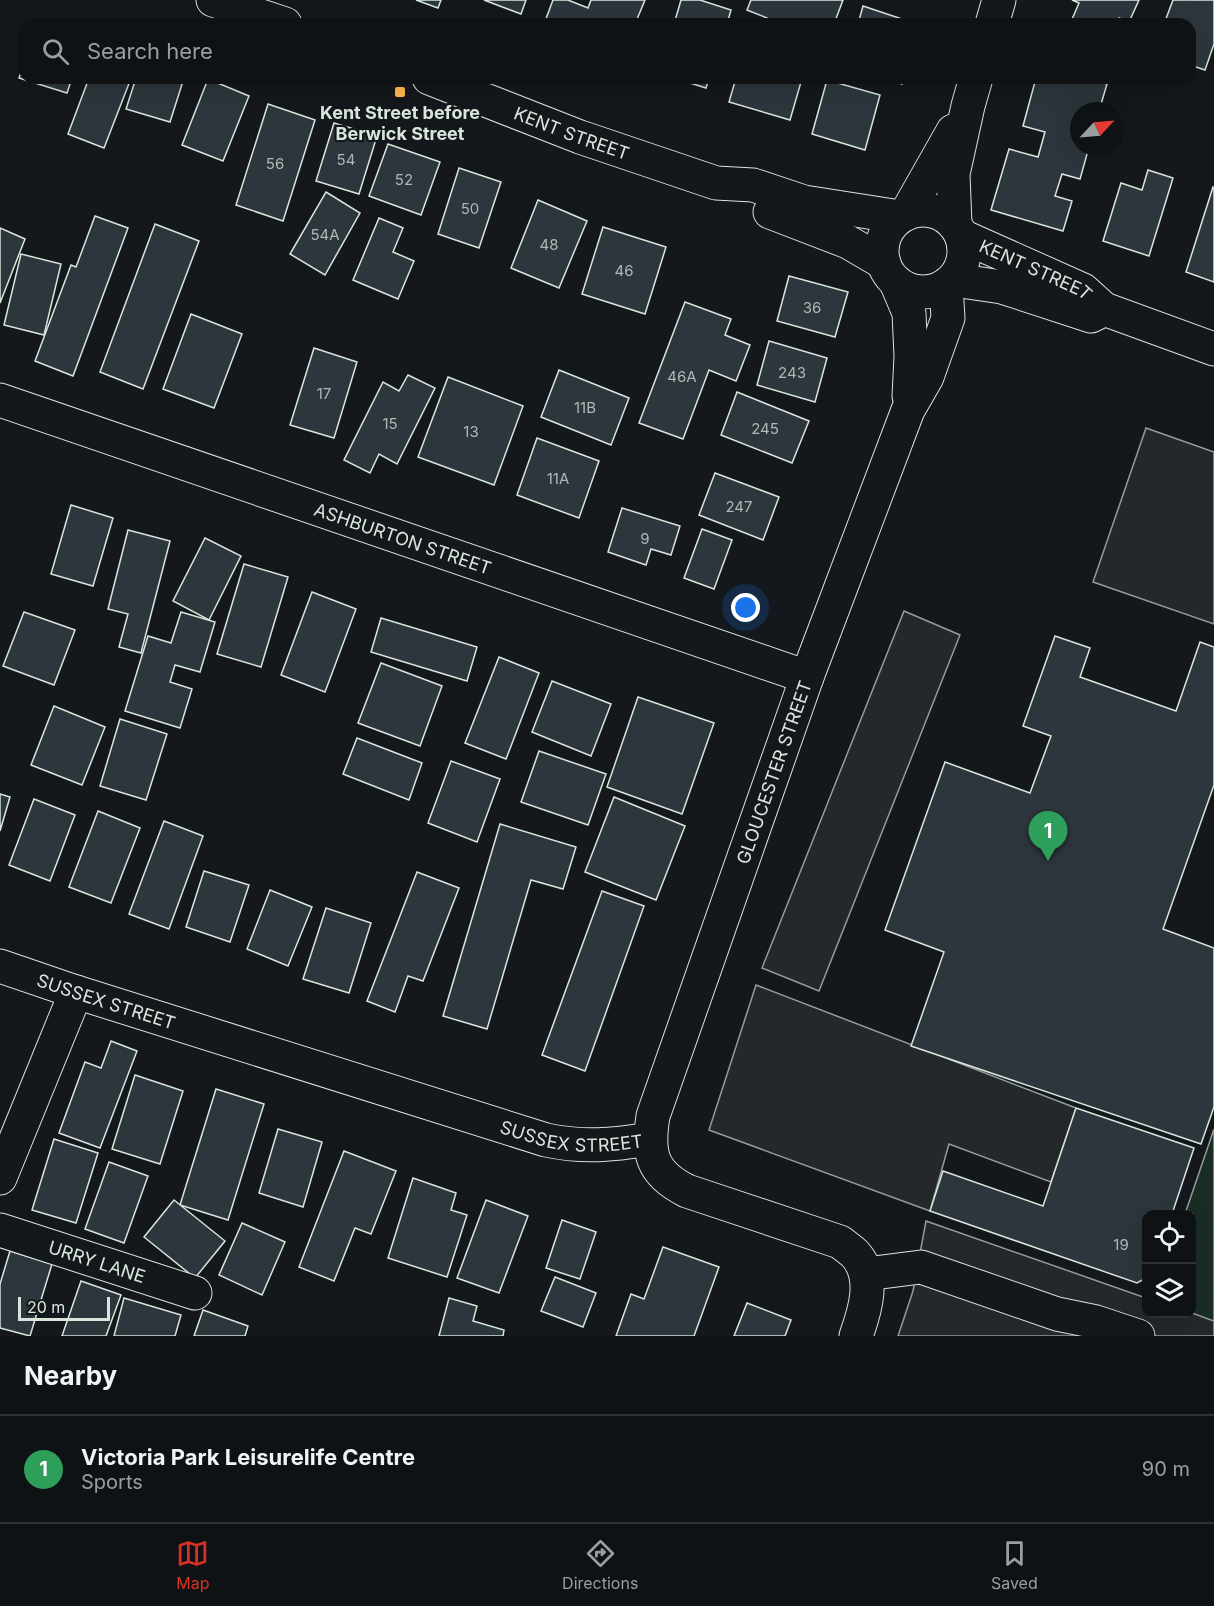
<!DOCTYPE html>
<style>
:root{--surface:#0f1215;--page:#181b1e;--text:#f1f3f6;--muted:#9b9ea0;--line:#2f3234;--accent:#d93025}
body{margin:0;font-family:Inter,sans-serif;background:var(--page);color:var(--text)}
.controls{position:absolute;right:18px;bottom:18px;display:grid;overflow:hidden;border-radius:12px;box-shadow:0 6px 24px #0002}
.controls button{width:54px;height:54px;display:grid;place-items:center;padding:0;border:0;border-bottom:2px solid var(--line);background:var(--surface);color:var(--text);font:30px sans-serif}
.compass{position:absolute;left:1070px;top:102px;width:54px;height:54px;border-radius:50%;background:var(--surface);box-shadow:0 6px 24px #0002;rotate:64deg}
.scale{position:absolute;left:18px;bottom:15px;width:92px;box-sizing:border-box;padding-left:6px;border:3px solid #d8e6dc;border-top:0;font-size:16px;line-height:21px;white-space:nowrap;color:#d8e6dc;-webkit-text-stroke:4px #14181c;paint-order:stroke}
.you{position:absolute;left:746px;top:608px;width:21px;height:21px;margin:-15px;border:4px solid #fff;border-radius:50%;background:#1a73e8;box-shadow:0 0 0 9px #1a73e833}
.badge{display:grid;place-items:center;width:39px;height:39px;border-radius:50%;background:var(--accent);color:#fff;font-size:20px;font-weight:700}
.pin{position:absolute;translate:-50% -50px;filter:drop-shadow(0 2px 3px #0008)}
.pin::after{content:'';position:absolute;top:32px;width:21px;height:18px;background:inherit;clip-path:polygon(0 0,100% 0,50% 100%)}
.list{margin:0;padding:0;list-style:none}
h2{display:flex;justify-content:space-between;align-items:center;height:78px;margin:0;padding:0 24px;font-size:26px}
h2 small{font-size:20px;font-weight:400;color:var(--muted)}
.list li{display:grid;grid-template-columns:39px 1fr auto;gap:18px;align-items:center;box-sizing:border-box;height:108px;padding:0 24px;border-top:2px solid var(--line)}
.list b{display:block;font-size:22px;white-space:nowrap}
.list p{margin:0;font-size:20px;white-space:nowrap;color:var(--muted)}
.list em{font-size:20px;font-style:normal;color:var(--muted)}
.icon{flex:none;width:33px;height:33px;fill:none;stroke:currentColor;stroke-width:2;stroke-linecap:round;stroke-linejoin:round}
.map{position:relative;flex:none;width:1214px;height:1336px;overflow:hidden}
.search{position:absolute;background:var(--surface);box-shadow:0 6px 24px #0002;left:18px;right:18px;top:18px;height:66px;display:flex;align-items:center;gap:15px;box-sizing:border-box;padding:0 21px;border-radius:18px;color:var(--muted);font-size:22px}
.sheet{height:186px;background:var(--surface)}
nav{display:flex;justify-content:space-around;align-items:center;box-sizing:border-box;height:84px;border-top:2px solid var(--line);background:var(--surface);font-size:16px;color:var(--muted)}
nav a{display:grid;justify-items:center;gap:3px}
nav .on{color:var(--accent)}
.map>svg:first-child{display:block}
.green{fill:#1a2d24;stroke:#939e99;stroke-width:1.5}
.parking{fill:#24282b;stroke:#939e99;stroke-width:1.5}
.building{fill:#2c363c;stroke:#d8e6dc;stroke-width:1.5}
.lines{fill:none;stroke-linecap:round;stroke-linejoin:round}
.minor-casing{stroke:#d8e6dc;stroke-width:35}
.major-casing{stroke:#d8e6dc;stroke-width:35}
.minor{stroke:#14181c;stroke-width:33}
.major{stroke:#14181c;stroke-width:33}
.poi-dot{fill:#ffb74d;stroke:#14181c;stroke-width:2}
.labels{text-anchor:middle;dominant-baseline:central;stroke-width:4.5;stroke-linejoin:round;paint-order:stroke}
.number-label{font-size:15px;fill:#adbab4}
.poi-label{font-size:18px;font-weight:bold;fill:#d8e6dc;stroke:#14181c}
.street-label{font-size:18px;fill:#d8e6dc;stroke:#14181c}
</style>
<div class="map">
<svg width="1214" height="1336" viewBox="0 0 1214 1336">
<rect width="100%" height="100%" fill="#14181c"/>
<path class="green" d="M1214,1129v195l-22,-10v-100h-7z"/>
<g class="parking">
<path d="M1146,428l68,24v172l-121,-42z"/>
<path d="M904,611l56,24 -141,356 -57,-23z"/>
<path d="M756,985l320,123 -25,74 -102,-38 -19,67 -221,-81z"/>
<path d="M926,1221l220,77v16l46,-1 22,8v15h-316l15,-45z"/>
</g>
<g class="building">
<path d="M416,0h25l-3,8z"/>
<path d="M484,0h42l-5,14z"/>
<path d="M553,0h15l20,8 3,-8h54l-10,24h-91z"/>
<path d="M681,0h19l31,10 -4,14h-53z"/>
<path d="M751,0h92l-9,24h-69l2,-6 -20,-8z"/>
<path d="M1072,0h67l-10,22 -10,-4 -2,6h-47l9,-21z"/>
<path d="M1173,0h41v44l-9,26 -15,-5v-41h-26z"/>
<path d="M863,6l54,18h-59z"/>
<path d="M38,19l15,5h-17z"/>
<path d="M24,64v14h48l-5,15 -48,-15z"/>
<path d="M89,78h34l7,3 -26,67 -36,-14z"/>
<path d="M136,78h48l-14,44 -44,-13z"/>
<path d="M674,78h35l-3,10z"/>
<path d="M736,78h49l16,4 -11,38 -61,-18z"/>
<path d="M886,78h18l-2,6z"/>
<path d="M1036,78h49l22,6 -8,27h-20v36h10l-9,32 -18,-5 -7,22 17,5 -9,30 -72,-21 18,-61 29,8 7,-25 -22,-6z"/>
<path d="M208,79l41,17 -26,65 -41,-16z"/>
<path d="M827,80l53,15 -15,55 -53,-16z"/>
<path d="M268,104l47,16 -32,101 -47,-16z"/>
<path d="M334,123l43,13 -18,58 -43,-13z"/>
<path d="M388,144l52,18 -19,53 -52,-19z"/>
<path d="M459,168l42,14 -22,66 -41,-14z"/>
<path d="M1148,170l25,8 -24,78 -46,-15 18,-58 21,7z"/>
<path d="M1213,187l1,1v94l-28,-10z"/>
<path d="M326,192l34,21 -35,62 -35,-21z"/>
<path d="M538,200l49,21 -28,67 -48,-20z"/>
<path d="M95,216l33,12 -55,148 -38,-15 36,-96 5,2z"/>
<path d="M379,218l24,10 -10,24 21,9 -16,38 -45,-19z"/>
<path d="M155,224l44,17 -56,148 -43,-17z"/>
<path d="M603,227l63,20 -21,67 -63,-20z"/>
<path d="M0,228l25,11 -25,64z"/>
<path d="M21,254l40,10 -17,71 -40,-10z"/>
<path d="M789,276l59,16 -13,45 -58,-16z"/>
<path d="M685,302l46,17 -6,16 25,10 -14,36 -27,-11 -26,69 -44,-16z"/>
<path d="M191,314l51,20 -28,74 -51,-19z"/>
<path d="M769,341l58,17 -12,44 -58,-17z"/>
<path d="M314,348l43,14 -23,76 -44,-13z"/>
<path d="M559,370l70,28 -18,47 -70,-28z"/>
<path d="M408,375l27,13 -38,76 -18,-10 -9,19 -26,-13 39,-78 16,9z"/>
<path d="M448,377l75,29 -29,79 -76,-28z"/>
<path d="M737,392l72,29 -17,42 -71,-28z"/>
<path d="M537,438l62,23 -20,57 -62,-23z"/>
<path d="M715,473l64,24 -16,43 -64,-25z"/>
<path d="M71,505l42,13 -20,68 -42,-12z"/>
<path d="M622,508l58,18 -9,29 -20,-6 -5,16 -38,-13z"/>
<path d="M702,529l30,11 -18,49 -30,-11z"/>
<path d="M128,530l42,11 -29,112 -22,-6 9,-33 -20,-5z"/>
<path d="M205,538l36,18 -32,64 -36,-19z"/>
<path d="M244,564l44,13 -27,90 -44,-13z"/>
<path d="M312,592l44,17 -31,83 -44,-17z"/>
<path d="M24,612l51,18 -21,55 -51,-19z"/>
<path d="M181,612l34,10 -15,50 -25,-7 -5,17 22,7 -12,39 -55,-17 23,-75 23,7z"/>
<path d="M381,618l96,29 -10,34 -96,-29z"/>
<path d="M1055,636l35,12 -10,29 96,34 24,-69 14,5v138l-51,144 51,19v159l-13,37 -290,-98 33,-94 -59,-22 60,-168 85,31 21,-57 -28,-10z"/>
<path d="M499,657l40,16 -33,86 -41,-16z"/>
<path d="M381,663l61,23 -22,60 -62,-23z"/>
<path d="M552,681l59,23 -20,52 -59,-24z"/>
<path d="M638,697l76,26 -32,91 -75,-27z"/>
<path d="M54,706l51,21 -23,58 -51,-20z"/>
<path d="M120,719l47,15 -21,66 -46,-14z"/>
<path d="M357,738l65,25 -13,37 -66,-26z"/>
<path d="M539,751l67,23 -18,51 -67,-23z"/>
<path d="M451,761l49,18 -23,63 -49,-19z"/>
<path d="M0,794l10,3 -10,34z"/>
<path d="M614,797l71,29 -29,74 -71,-28z"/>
<path d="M34,799l41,16 -25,66 -41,-16z"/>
<path d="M98,811l42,17 -29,75 -42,-16z"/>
<path d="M164,821l39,15 -34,93 -40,-15z"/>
<path d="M500,824l76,23 -13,42 -32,-9 -44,149 -44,-13z"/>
<path d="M204,871l45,14 -19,57 -44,-15z"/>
<path d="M417,872l42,16 -36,93 -15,-5 -13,36 -28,-11z"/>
<path d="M270,890l42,17 -24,59 -41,-17z"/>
<path d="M602,891l42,15 -59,165 -43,-16z"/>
<path d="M326,908l45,15 -22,70 -46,-14z"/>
<path d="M111,1041l26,10 -37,97 -41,-15 26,-71 16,6z"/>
<path d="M135,1075l48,16 -23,73 -48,-15z"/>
<path d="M216,1089l48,15 -36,116 -48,-15z"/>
<path d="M1076,1108l118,40 -22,66h-26v64l-9,5 -207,-72 13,-40 100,35z"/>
<path d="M278,1129l44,13 -19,65 -44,-14z"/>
<path d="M54,1139l44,14 -22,70 -44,-13z"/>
<path d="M344,1151l52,20 -25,63 -16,-6 -21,53 -35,-14z"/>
<path d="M109,1162l39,14 -24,67 -39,-14z"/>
<path d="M413,1178l43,15 -5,17 16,5 -20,62 -59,-19z"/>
<path d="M174,1200l51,41 -30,37 -51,-41z"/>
<path d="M486,1200l42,16 -29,77 -42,-15z"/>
<path d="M562,1220l34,12 -16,47 -34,-11z"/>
<path d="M242,1223l43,19 -23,53 -43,-20z"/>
<path d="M663,1247l56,20 -25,69h-78l15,-42 13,5z"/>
<path d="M10,1251l42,13 -22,72 -30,-8v-44z"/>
<path d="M555,1277l41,16 -13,34 -42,-16z"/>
<path d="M81,1281l40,14 -15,41h-44z"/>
<path d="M124,1298l57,17 -6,21h-61z"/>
<path d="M449,1298l28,8 -4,15 31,9 -1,6h-64z"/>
<path d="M747,1303l44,17 -6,16h-51z"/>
<path d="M203,1310l45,16 -3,10h-51z"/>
</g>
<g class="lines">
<defs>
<g id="minor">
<path d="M992,24l7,-24"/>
<path d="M906,214l47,-83"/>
<path d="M955,225l-2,-51 15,-68 8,-28"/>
<path d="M896,282l13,31 2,43 -2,40"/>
<path id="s1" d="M0,400l807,277"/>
<path id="s2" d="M0,966l76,26 470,148c38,8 66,5 104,-1"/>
<path d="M0,1178l76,-186"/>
<path id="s3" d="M0,1230l195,63"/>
<path d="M866,1274l55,-7 136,47 39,8 42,14"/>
<path id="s4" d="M856,1336c9,-25 20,-59 -1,-82 -4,-4 -10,-8 -15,-12l-153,-51c-36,-18 -40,-38 -34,-75l154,-439 101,-267 19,-33 21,-59 -2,-33"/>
</g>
<g id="major">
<path d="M213,0l72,24"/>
<path id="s5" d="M429,78l151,59 136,46 37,2 51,17 96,15"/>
<circle cx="923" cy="251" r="41"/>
<path d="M770,212l78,30 36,21"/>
<path id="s6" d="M962,236l121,54 21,19 110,40"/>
<path d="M954,280l48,7 89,29 6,-3"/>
</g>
</defs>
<use href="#minor" class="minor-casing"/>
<use href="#major" class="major-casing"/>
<use href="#minor" class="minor"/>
<use href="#major" class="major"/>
</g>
<rect class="poi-dot" x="394" y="86" width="12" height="12" rx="3"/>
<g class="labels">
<g class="number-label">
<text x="346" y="159">54</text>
<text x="275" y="163">56</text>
<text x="404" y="179">52</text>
<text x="470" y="208">50</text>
<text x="325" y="234">54A</text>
<text x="549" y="244">48</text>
<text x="624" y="270">46</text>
<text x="812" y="307">36</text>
<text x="792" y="372">243</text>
<text x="682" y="376">46A</text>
<text x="324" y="393">17</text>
<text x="585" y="407">11B</text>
<text x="390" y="423">15</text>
<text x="765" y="428">245</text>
<text x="471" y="431">13</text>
<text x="558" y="478">11A</text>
<text x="739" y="506">247</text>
<text x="645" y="538">9</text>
<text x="1121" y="1244">19</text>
</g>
<g class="poi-label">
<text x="400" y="112">Kent Street before<tspan x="400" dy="21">Berwick Street</tspan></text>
</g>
<g class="street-label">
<text stroke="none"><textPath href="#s5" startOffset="153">KENT STREET</textPath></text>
<text stroke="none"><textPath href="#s6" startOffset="81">KENT STREET</textPath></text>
<text stroke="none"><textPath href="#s1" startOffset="426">ASHBURTON STREET</textPath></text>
<text stroke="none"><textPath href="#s4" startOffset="722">GLOUCESTER STREET</textPath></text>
<text stroke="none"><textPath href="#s2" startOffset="112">SUSSEX STREET</textPath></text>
<text stroke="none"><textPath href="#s2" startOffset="598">SUSSEX STREET</textPath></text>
<text stroke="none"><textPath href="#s3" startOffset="102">URRY LANE</textPath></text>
</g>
</g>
</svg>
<div class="controls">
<button><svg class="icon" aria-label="locate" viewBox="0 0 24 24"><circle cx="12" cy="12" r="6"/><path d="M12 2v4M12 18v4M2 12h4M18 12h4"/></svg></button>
<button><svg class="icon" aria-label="layers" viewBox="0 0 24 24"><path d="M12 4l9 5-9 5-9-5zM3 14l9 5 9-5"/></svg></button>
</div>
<svg class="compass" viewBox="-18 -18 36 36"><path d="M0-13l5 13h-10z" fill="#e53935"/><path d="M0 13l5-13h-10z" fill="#9b9ea0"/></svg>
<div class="scale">20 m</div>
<div class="you"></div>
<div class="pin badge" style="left:1048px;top:861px;background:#2e9e5b">1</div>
<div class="search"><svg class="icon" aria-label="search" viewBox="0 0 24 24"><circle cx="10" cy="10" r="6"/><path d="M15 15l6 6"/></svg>Search here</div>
</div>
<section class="sheet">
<h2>Nearby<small></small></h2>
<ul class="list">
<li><span class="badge" style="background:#2e9e5b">1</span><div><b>Victoria Park Leisurelife Centre</b><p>Sports</p></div><em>90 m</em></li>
</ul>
</section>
<nav>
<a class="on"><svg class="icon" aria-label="map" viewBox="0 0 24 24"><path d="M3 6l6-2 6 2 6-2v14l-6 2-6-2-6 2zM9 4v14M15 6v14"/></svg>Map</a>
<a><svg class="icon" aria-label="directions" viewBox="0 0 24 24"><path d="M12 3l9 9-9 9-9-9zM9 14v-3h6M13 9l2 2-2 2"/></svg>Directions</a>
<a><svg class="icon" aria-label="saved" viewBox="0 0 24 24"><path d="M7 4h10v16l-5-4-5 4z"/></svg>Saved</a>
</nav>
